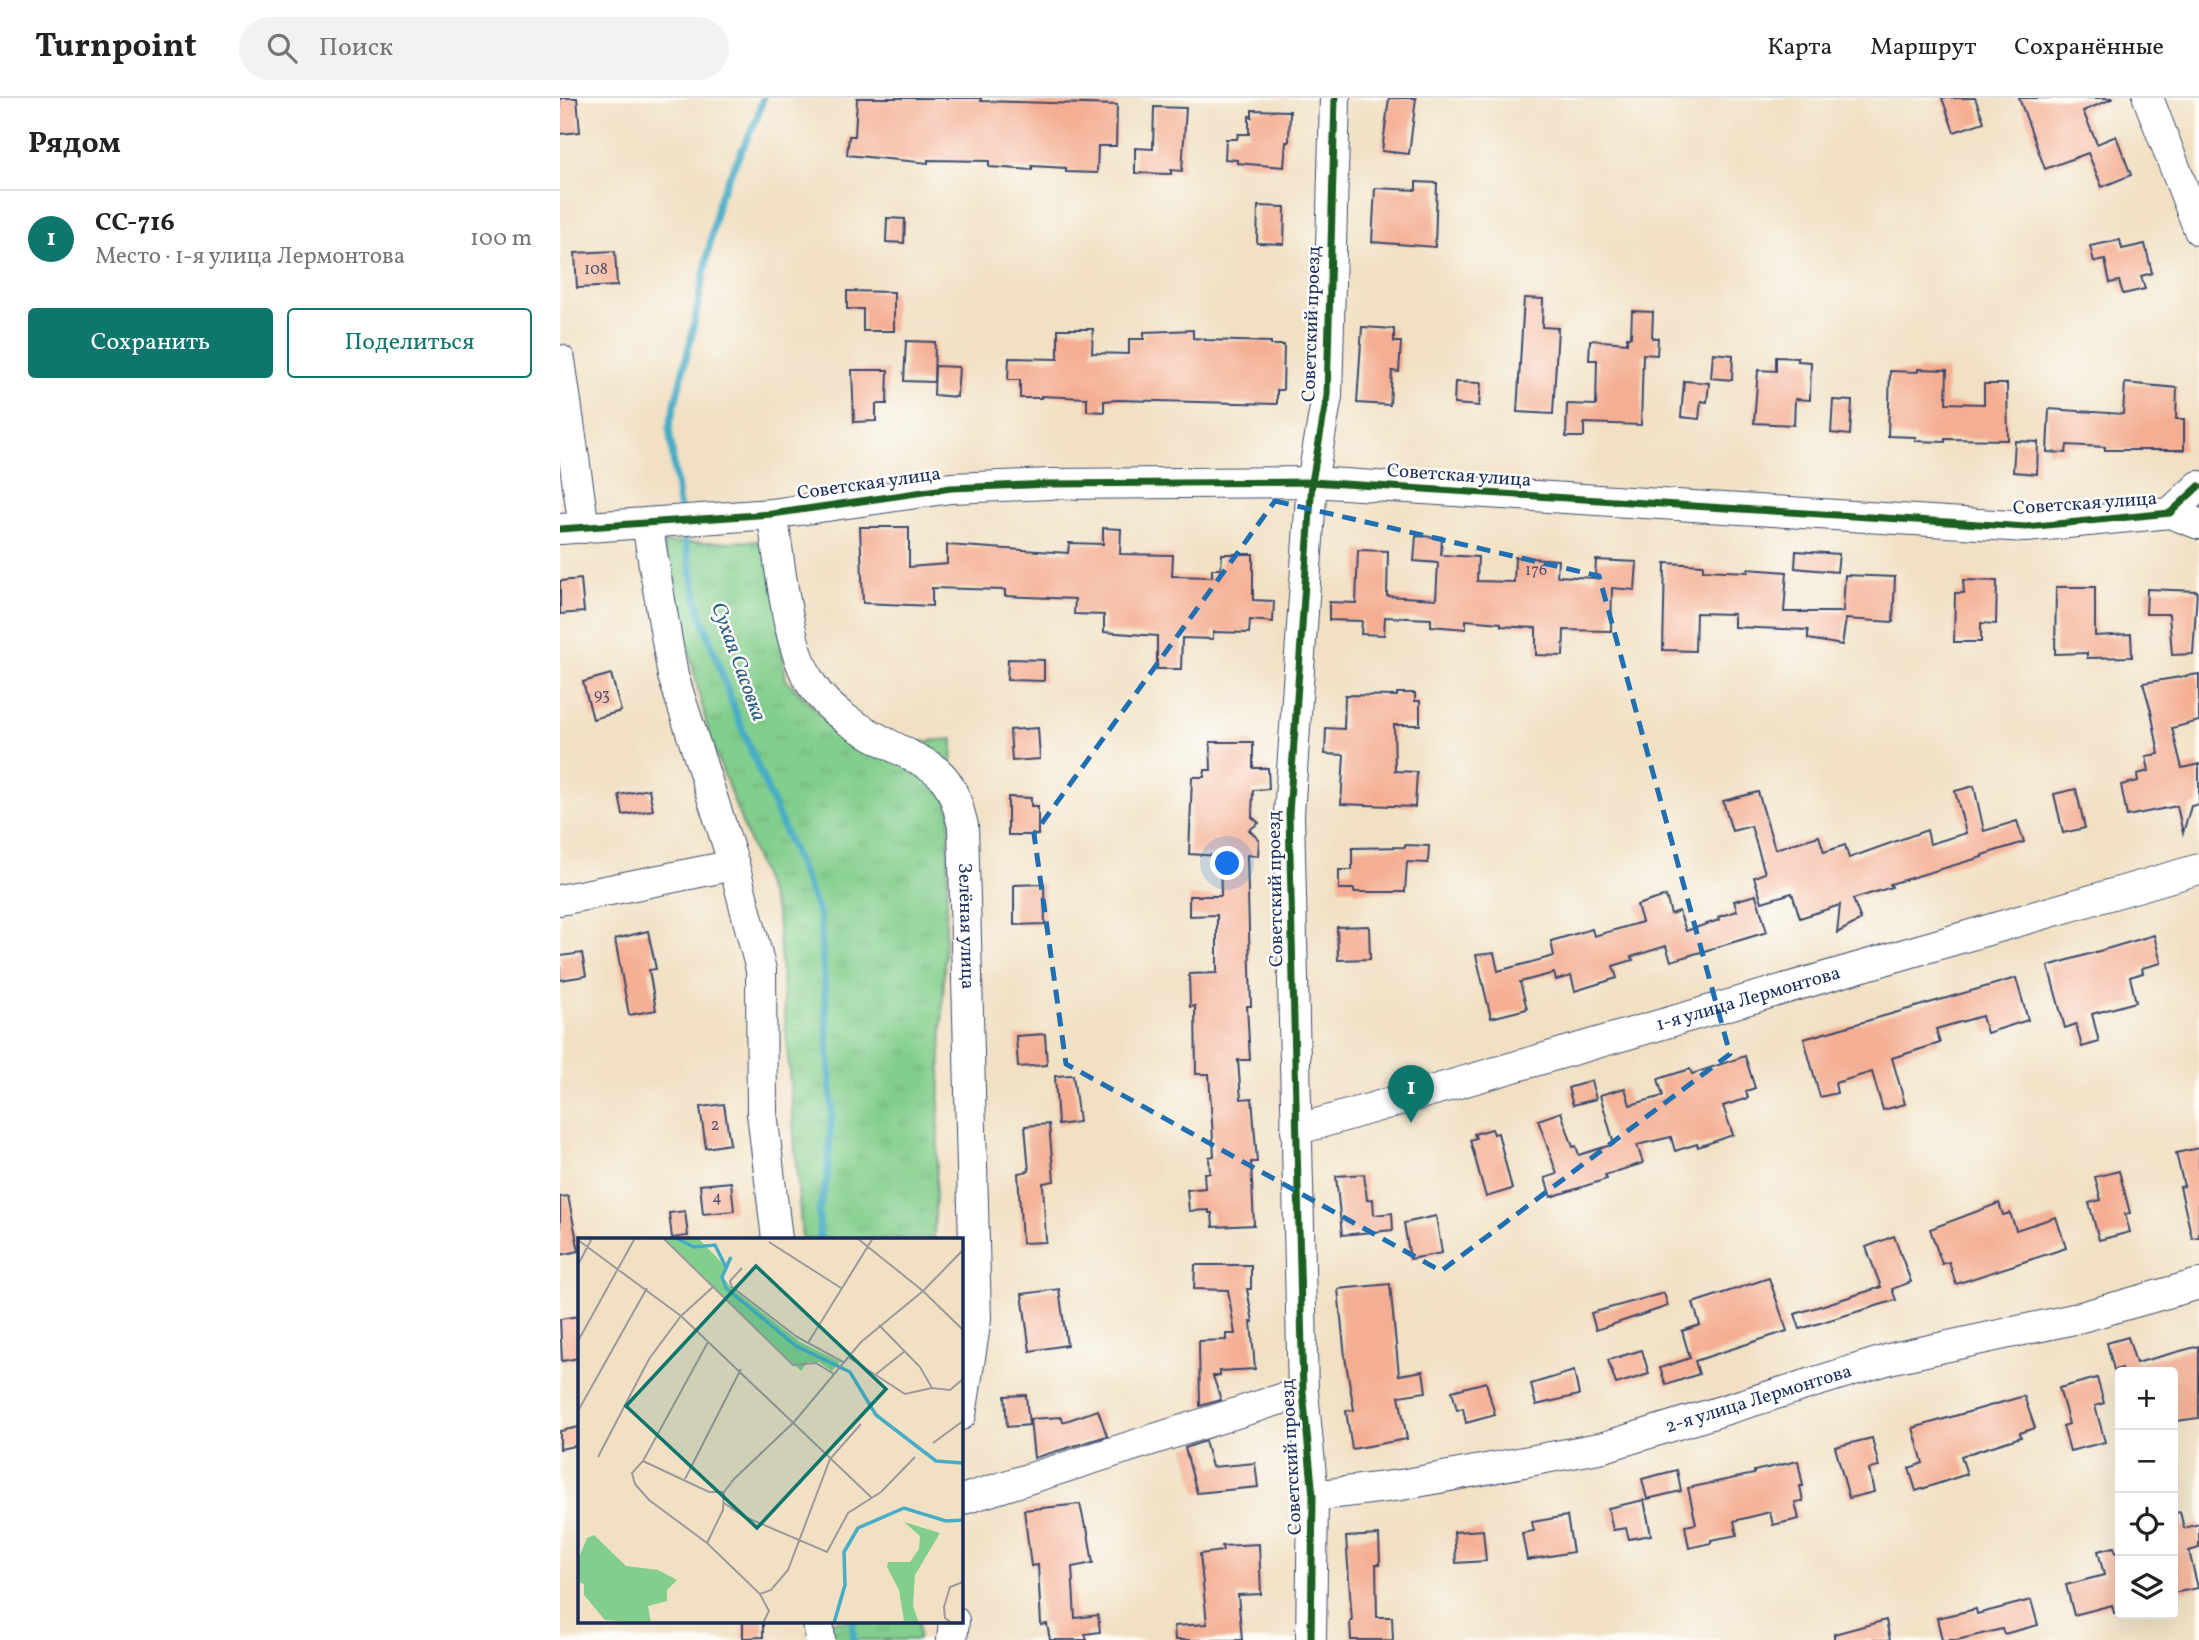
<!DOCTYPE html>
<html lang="ru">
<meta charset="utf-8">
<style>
:root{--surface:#fff;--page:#f2f2f2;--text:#222;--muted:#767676;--line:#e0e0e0;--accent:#0f766e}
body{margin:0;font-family:Vollkorn,serif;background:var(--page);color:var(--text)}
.controls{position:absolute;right:21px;bottom:21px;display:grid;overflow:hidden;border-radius:7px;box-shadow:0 7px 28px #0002}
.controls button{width:63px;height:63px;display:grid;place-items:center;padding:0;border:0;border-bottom:2px solid var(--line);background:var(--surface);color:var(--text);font:35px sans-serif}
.you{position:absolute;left:668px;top:766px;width:24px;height:24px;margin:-18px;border:5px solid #fff;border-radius:50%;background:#1a73e8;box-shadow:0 0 0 10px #1a73e833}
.badge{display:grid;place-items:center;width:46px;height:46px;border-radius:50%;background:var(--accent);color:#fff;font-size:23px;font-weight:700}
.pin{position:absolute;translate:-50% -58px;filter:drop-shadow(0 2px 4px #0008)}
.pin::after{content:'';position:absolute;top:37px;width:24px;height:21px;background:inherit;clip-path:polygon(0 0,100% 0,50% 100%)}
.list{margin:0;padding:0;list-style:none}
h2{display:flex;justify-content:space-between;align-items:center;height:91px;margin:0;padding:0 28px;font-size:30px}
h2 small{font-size:23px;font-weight:400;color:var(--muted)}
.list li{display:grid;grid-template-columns:46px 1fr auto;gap:21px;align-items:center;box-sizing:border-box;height:98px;padding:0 28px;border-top:2px solid var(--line)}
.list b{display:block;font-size:26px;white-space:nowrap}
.list p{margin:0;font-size:23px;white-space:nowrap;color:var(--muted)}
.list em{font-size:23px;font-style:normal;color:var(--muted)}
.actions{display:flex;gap:14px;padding:21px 28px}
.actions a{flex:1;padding:16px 0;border:2px solid var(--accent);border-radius:7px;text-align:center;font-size:24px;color:var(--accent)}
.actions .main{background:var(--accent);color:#fff}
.icon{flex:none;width:38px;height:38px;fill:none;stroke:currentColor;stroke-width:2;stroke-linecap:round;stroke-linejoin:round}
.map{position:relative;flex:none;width:1639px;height:1542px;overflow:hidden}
header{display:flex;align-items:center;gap:42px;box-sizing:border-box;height:98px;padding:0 35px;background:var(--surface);border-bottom:2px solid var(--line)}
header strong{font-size:33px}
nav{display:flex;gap:38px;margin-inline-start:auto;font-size:24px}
.search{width:490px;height:63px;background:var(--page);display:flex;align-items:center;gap:18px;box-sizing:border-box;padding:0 24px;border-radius:38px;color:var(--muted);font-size:26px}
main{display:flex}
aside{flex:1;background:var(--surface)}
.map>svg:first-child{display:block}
.grass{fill:url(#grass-tufts);stroke:#4e7e75;stroke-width:2}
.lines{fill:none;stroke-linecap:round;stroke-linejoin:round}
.stream{stroke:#47acc6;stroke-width:7}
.building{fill:#f4ae93}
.minor-casing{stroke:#3b4a6d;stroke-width:32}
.minor{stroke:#fff;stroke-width:30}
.cycleway-casing{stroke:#fdfcf7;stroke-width:11}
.cycleway{stroke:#1b5e20;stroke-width:7}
.marked{fill:none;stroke:#1f6fb2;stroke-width:5;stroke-dasharray:14 9;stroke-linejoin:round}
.labels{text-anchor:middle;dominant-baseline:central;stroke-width:5;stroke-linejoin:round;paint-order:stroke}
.number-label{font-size:16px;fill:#514f6b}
.street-label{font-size:19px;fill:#1b2f5e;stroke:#fdfcf7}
.water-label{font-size:21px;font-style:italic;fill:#2a5b82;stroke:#fdfcf7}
.inset-river{fill:none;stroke:#47acc6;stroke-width:3.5}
.inset-road{fill:none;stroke:#9b999b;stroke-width:2}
.view{fill:#0f766e;fill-opacity:0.15;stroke:#0f766e;stroke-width:3.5}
.inset-edge{fill:none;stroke:#1b2f5e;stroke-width:3.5}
</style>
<header>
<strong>Turnpoint</strong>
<div class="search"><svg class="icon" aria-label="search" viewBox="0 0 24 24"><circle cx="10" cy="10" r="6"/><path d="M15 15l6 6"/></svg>Поиск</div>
<nav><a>Карта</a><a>Маршрут</a><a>Сохранённые</a></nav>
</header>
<main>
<aside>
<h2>Рядом<small></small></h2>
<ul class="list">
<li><span class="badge">1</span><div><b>СС-716</b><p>Место · 1-я улица Лермонтова</p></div><em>100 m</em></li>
</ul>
<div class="actions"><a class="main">Сохранить</a><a>Поделиться</a></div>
</aside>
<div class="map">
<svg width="1639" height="1542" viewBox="0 0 1639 1542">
<defs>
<pattern id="grass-tufts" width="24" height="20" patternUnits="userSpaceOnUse" patternTransform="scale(1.75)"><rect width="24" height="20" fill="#82ce8c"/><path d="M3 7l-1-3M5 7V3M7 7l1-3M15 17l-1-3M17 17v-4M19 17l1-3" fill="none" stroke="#70b17b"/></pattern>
</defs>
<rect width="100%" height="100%" fill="#fdfcf7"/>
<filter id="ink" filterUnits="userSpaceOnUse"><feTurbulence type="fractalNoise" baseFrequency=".0143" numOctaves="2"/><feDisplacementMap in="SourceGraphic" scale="14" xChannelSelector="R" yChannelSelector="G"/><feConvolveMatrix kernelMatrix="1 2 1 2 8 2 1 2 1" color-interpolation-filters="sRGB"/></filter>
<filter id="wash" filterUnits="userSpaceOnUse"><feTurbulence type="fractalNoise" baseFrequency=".00686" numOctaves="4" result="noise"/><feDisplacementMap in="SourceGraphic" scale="28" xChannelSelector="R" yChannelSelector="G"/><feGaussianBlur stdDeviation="1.57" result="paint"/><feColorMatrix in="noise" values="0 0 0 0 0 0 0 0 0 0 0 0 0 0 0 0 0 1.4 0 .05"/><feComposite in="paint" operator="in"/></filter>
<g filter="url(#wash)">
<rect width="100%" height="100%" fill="#f1e0c3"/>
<g class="grass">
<path d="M209,443l17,139 67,67 100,-8 -19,500h-132l-25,-324 -67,-177 -47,-195z"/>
<path d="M271,1523h88l-1,19h-86z"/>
</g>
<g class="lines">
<g class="stream">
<path d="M120,415l-11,-85 23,-94 27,-136 38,-80 6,-20"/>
<path d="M122,430l18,84 38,107 82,197 12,191 -5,72 -8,31 1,29"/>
<path d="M293,1542v-19"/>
</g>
</g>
<g id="blocks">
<g class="building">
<path d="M0,0h17l3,34 -20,2z"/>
<path d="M297,0h124v3l136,4 -1,41h-18l-1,27 -31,-1v-4l-34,-2v4l-43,-3v-6l-61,-1v3l-81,-8 2,-19h6z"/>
<path d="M829,0h27l-7,56 -27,-3z"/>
<path d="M1382,0h33l9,24 -30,10z"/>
<path d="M1459,0h95l-31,13 14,33 19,-8 15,39 -29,12 -14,-34 -43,16z"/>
<path d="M594,9l32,1 -4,63 -11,-1v4l-36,-1v-25l18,1z"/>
<path d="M692,12l38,1 -1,31h-3l-2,25 -47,-4v-3l-12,-1 1,-20h11l1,-5h11v-18l3,1z"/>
<path d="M856,84l21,1 -2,64 -63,-5 3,-54 41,2z"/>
<path d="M698,108l27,1 -1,37 -27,-1z"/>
<path d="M327,120l18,1 -1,24 -18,-1z"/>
<path d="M1560,142l2,9 23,-5 7,29 -11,3 4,13 -22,5 -4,-13 -9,2 -5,-23 -11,2 -4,-16z"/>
<path d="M55,153l2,35 -40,2 -2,-35z"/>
<path d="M287,193l47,1v39h-31v-22h-16z"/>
<path d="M964,200l19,1 -1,28 16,1 -5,86 -36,-2z"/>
<path d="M1072,213l21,1 -1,26h6l-1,17 -14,-1 -2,71 -57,-2v14h-18l1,-33 29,1 1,-45h-8l1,-20 37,3v-6h4z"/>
<path d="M802,229l32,2v13h7l-2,30 -7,-1 -2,34 -33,-2z"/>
<path d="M498,231h35l-1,24 37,1v-15h15v-7l26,-1 23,-1v8l12,1v1l66,2v3h13l-1,45h-6v14l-160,-4 -13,1v11l-17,-1v-13l-46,-2v2h-21v-18h-12l1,-22 49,1z"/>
<path d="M346,243l29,1 -1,40 -30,-1z"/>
<path d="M1153,255l20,2 -1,25 -21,-2z"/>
<path d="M1216,259l22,1v3l13,1 -1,38 -15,-1 -1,26 -40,-2 4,-53 18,1z"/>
<path d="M375,268l24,1 -2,30 -23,-2z"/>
<path d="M1358,271l29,1 -1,33 38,1v-20h23l1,56 -63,-1v3l-30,-1 1,-4 -28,-1 2,-65 28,1z"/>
<path d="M292,272h36l-1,34h-11v17l-22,1z"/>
<path d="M1124,283l25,2 -2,19 -6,-1 -2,18 -18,-2z"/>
<path d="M895,284l26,1 -2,23 -25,-2z"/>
<path d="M1565,285l52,5 -1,31h8v31h-79v-3l-38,-2 -1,8 -19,-1 2,-43 74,5z"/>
<path d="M1273,302l19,1 -2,34 -19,-2z"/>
<path d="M1455,343l23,1 -1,32 -24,-2z"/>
<path d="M300,429h49v40l38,-3v-19l121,8 1,-10 34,1v-16l18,1 -1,25 53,1 -1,21 40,1v-8h9l1,-15h31v46l21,1 -1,21 -23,-2 -1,13 -36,-1v7l-31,-1 -1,31h-24v-33l-53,-4v-17l-30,-1 1,-15 -70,-3v-6l-73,-2v18l-69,-3z"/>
<path d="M856,438l26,1 -1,18 37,2 -1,24 37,1 1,-25 43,3 -1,16 38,2 1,-18 41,2 -2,28 -23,-2 -1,43 -47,-1 -1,26 -27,-1v-27l-35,-2v-3l-35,-3v9l-35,-3v-7l-46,-2 -1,18 -23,-1 1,-13 -33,-1v-18l27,1 2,-53 30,1 -1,45 49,3 2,-36 -24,-2z"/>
<path d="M1236,453l43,3 -2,18 -42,-4z"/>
<path d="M1105,465l38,2v5l45,2v-3l39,3 -3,40h59l2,-37 50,2 -2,45 -47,-3 -4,26 -34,-6v-9l-74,-3v-13l-38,-1 -1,38 -32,-1z"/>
<path d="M21,481l3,33 -24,2v-33z"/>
<path d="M1403,482l34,1 -1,43 -15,-1v19h-27l1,-49h9z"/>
<path d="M1496,489h39v49l36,-2 1,23 -45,1v-5l-32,1z"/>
<path d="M1587,491l50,2 -4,63 -21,1 -3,-41h-23z"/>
<path d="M448,561l36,1v21l-37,-1z"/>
<path d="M51,576l10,37 -28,8 -10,-37z"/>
<path d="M1639,576v47l-27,7 10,40 17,-4v40l-8,2 -8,27 -6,-27 -50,10 -6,-31 17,-4 -1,-7 12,-3 -3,-15 13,-2 -8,-43 -8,-28z"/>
<path d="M837,595h18v8h5v24h-26l1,46 22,1 -2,35 -74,-3 3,-49 -19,-1 1,-26 18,1 1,-34 52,1z"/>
<path d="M478,630l2,31 -28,2 -2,-31z"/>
<path d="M650,644h43v26h15l1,21 -16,1 -1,27 7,6 -10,7 10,10 -1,16 -11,-1 4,151h-4l3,54h-12l3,39 11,-1 5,64h-6l3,63 -41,2 -1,-14h-3v-3l-20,1 -2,-21 18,-2 -1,-15h6l-1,-16 5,-1 -5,-82h-13l-1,-68 -5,1 -1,-33 28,-1v-58l-28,1v-20h32l-1,-40 -31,-2 3,-77h12l1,-7h6z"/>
<path d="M1414,688l10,45 33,-10 7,21 -42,13v2l-92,27 2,3 -39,12 8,21 -24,13 3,-28 -40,13 -8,-25 -30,9 -8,-25 11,-4 -14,-47 -19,5 -9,-30 35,-9 17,57 44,-13 5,16 21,-7 4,13 78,-28 3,14 36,-11 -11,-42z"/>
<path d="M89,691l4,21 -30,5 -4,-20z"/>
<path d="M1516,691l9,39 -22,5 -9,-39z"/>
<path d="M448,699l23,1v8h7v29h-30z"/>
<path d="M845,747l24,1 -1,17 -21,-1 -2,30h-51v-3h-15v-19h13v-22l53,-1z"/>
<path d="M484,786l1,40 -31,1v-40z"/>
<path d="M1196,797l11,37 -96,29 -5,-15 -35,11 2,3 -20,6 4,12 -42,13 -4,-15 -15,4 -2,-7 -34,9 7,27 -36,9 -15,-63 18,-2 4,18 56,-15 -3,-15 41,-12 2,7 48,-14 -5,-17 29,-9 5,18 8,-3 7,20 33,-11 -1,-3 19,-6 -3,-10z"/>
<path d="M809,828l1,33 -32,1 -1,-33z"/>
<path d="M88,833l8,38 -7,1 7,40 -27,5 -14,-76z"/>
<path d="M1594,837l7,28 -19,5 1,5 -13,4 6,25 -44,12 7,28 -17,5 -6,-23 -11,4 -17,-62z"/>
<path d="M22,855l4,23 -26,4v-24z"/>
<path d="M1456,880l12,42 -41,13 -5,-17 -46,13 4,14 -48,15 13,46 -22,6 -11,-38 -37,11 2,10 -17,4 -16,-58z"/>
<path d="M485,936l2,31 -29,2 -2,-31z"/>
<path d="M1185,958l10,32 -9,3 2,7 -25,8 10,29 -35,12 -1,-3 -22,7 -4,-14 -34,8 6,18 -38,12 2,4 -56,18 -6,-19 12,-4 -19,-54 23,-8 12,35 3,-1 3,9 35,-11 -14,-49 25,-7 5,17 33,-9 -5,-17 32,-10 2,5z"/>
<path d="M513,977l6,47 -21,3 -3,-49z"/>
<path d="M1031,983l5,18 -23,6 -5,-17z"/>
<path d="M164,1006l6,40 -24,4 -6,-41z"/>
<path d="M489,1026l5,57 -11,2 3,59 -24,1 -4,-70 11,-2 -4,-45z"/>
<path d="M932,1031l2,5 4,-1 14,56 -26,8 -16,-57 6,-2 -2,-4z"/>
<path d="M1639,1050v89l-7,1 -12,-51 4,-1 -8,-33z"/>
<path d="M1559,1073l11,42 -5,1 5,18 -31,8 -10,-37 12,-3 -6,-23z"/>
<path d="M804,1076l3,26 6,-1 1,16 18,-2 1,17 -51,5 -6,-59z"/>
<path d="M171,1084l3,29 -31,3 -3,-29z"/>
<path d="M8,1098l11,55 -19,4v-58z"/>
<path d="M1439,1105l4,12 7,-2 6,17 40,-13 10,31 -110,36 -7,-22 -7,2 -12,-35z"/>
<path d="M125,1113l3,25 -16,2 -3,-25z"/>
<path d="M876,1118l6,37 -32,6 -6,-36z"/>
<path d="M1334,1138l17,46 -19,7 4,11 -96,29 -5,-15 86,-27 -15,-40z"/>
<path d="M635,1167h56v24h-4l6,33h-2l4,47 -35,2v5h-7l8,24 -21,6 -1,-65 27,-1v-6h9l-7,-44 -34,-1z"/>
<path d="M1209,1180l18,53 -92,30 4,13 -33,11 -6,-17 30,-10 -8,-27 18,-6 -7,-22z"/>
<path d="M830,1186l9,91 24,-4 3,21 -27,4 8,43 -55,10 -6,-38 8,-1 -9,-53 -7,-68z"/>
<path d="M499,1191l8,56 -37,6 -8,-57z"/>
<path d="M1104,1195l4,13 -72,24 -5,-17z"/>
<path d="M19,1218v42l-17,3 -2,-42z"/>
<path d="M1568,1239l8,26 63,-17v72l-22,3 -4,-15v-34h-51v-4l-8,2 -7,-27z"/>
<path d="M1082,1252l7,24 -33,10 -8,-24z"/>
<path d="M1014,1273l5,24 -43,10 -5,-21z"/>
<path d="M1537,1280l7,25 -9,3 10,36 -35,9 -7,-25 6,-2 -10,-36z"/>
<path d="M926,1284l9,33 -29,8 -3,-15 -6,2 -5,-19z"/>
<path d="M466,1297l3,30 -22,2 -2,-31z"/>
<path d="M1464,1298l11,32 -15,5 1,4 -60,19 6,18 -51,17 -7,-23 14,-5 -10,-35z"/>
<path d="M538,1312l9,26 -73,22 -4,-39 32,-2 1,5z"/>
<path d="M19,1329v18l-19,4v-18z"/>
<path d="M1312,1340l7,29 -10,2 5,23 -25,6 -14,-51z"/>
<path d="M645,1343l7,26 43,-4 3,24 -61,6 -12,-45z"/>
<path d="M1238,1363l5,25h-3l3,15 -8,1 4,17 -26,6 -3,-13 -36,9 3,14 -26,5v3l-22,5 -4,-22 11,-2 -8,-36 66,-14v-3z"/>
<path d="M1117,1372l4,21 -34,8 -5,-20z"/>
<path d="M1084,1402l7,35 -22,4 -3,-11 -13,2 -5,-22z"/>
<path d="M520,1406l5,23h2l6,36 -21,4 3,51 23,-3 2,17 -15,2 2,6h-37l-3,-16 -6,1 -3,-60 -7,1 -7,-56z"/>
<path d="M1620,1414l4,16 15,-4v24l-10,3 9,37 -25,5v-80z"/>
<path d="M1007,1418l6,36 -46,8 -5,-27 12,-2 -2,-9z"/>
<path d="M923,1432l3,31 -30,2 -2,-31z"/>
<path d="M819,1437l1,29h-4l1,53h15l1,23h-42l-1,-19h2l-6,-84z"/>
<path d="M699,1446l2,50 -23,1 4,45h-67l-1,-14 33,-2 -7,-70 23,-3 -1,-5z"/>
<path d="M1554,1449l2,6 4,-1v60l-6,1 -2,-8 -38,10 -8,-30 38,-10 -6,-24z"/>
<path d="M1471,1502l7,25 -34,9 -2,-5 -45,11h-15l-5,-22 39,-9 1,5z"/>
<path d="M1326,1522l4,20h-56v-6z"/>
<path d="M183,1523h20v16l-20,1z"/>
</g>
</g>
</g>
<g filter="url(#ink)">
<use href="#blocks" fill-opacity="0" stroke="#3b4a6d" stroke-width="2"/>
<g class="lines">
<defs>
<g id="minor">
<path d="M1588,0l51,132"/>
<path d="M0,262l24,168"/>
<path d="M1610,415l29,11"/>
<path id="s1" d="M212,416c9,50 13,129 40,171 22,35 65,52 99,71 12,6 27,13 35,25 9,13 13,29 17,45l13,493 -15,96"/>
<path d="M87,426l26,152 61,189 27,105 1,143 15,126"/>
<path d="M0,431l212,-15 179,-26 99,-4 262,-2 714,45 144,-14 29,-27"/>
<path d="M0,802l174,-35"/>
<path id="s2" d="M736,1032l903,-261"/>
<path id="s3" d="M753,1398l88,-11 203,-38 289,-89 181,-39 125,-35"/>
<path d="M401,1402l342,-108"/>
<path d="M258,1523l2,19"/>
<path d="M392,1542l2,-19"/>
<path d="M751,1542l2,-144 -10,-104 -14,-578 23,-332 15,-86 8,-298"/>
</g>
</defs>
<use href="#minor" class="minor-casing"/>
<use href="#minor" class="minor"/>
<defs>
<g id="cycleway">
<path d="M0,431l212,-15 179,-26 99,-4 262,-2 714,45 144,-14 29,-27"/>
<path d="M751,1542l2,-144 -10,-104 -14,-578 23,-332 15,-86 8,-298"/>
</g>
</defs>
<use href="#cycleway" class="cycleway-casing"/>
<use href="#cycleway" class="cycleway"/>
</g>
</g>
<path class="marked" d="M715,403l324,75 131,478 -289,217 -375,-207 -32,-230z"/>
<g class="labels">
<g class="number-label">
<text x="36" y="172">108</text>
<text x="976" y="473">176</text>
<text x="42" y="598">93</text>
<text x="155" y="1028">2</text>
<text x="157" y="1100">4</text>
</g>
<g class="street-label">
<text transform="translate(752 226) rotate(-88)">Советский проезд</text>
<text transform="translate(899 378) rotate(4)">Советская улица</text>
<text transform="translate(309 386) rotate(-8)">Советская улица</text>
<text transform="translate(1525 406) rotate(-4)">Советская улица</text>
<text transform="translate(716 791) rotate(-91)">Советский проезд</text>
<text stroke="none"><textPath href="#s1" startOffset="492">Зелёная улица</textPath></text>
<text stroke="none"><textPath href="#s2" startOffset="471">1-я улица Лермонтова</textPath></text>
<text stroke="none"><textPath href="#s3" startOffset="457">2-я улица Лермонтова</textPath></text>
<text transform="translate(732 1359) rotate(-93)">Советский проезд</text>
</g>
<g class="water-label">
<text transform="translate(178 564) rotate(70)">Сухая Сасовка</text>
</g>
</g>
<g transform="translate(18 1140)">
<rect width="385" height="385" fill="#f1e0c3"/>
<path d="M85,0h35l28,29 -3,11 11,12 66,52 40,20 -8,9 -13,-9h-11l-7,9z" fill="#82ce8c"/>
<path d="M326,284l36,11 -25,42 -2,31 6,17 -15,-2 -5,-31 -12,-23 1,-5h22l9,-13 1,-13zM16,297l32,31 32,4 19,10 -10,10v11l-19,5 3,17 -46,-3 -21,-25v-11l-6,-2v-22l9,-22z" fill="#82ce8c"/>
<path class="inset-river" d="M98,0l18,9 21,-2 11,22M153,19l-9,20 4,11 70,58 54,26 26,43 60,46 27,2M256,385l11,-38 -1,-33 14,-24 46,-20 42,13 17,-1"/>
<path class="inset-road" d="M85,0l130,127 23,-2 18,11M0,2l103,76 191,182M191,4l72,46M385,12l-40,41 40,39M0,27l14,-27M164,30l-12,13 2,6 65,50 46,25M301,87l41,42 12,21M0,103l57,-103M130,104l-65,119 -11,12 3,11 14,16 58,43 53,51 9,17 -6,12M230,105l65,-105M270,119l57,37 27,-6 18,2 13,-11M297,137l30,-24M0,173l69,-123M355,205l30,-22M20,219l51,-98 32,-43 33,-30M65,223l66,31h15M107,241l56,-110M146,265l19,13 84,36 21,-39 33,-21 34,-35M129,305l16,-33 1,-18 10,-13 60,-57 67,-80 62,-51 -66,-53M182,356l11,-4 17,-20 42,-111 31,-35M374,385l-7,-5 -1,-11 6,-20 13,-5"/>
<path class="view" d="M178,28l130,123 -129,139 -131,-122z"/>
<rect width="385" height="385" class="inset-edge"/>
</g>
</svg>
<div class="controls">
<button>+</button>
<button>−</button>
<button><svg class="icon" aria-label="locate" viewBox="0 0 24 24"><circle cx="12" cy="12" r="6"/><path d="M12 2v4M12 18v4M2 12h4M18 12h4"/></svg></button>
<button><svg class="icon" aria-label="layers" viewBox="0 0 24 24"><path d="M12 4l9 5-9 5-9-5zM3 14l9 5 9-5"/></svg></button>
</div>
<div class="you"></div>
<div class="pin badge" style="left:851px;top:1025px">1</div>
</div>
</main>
